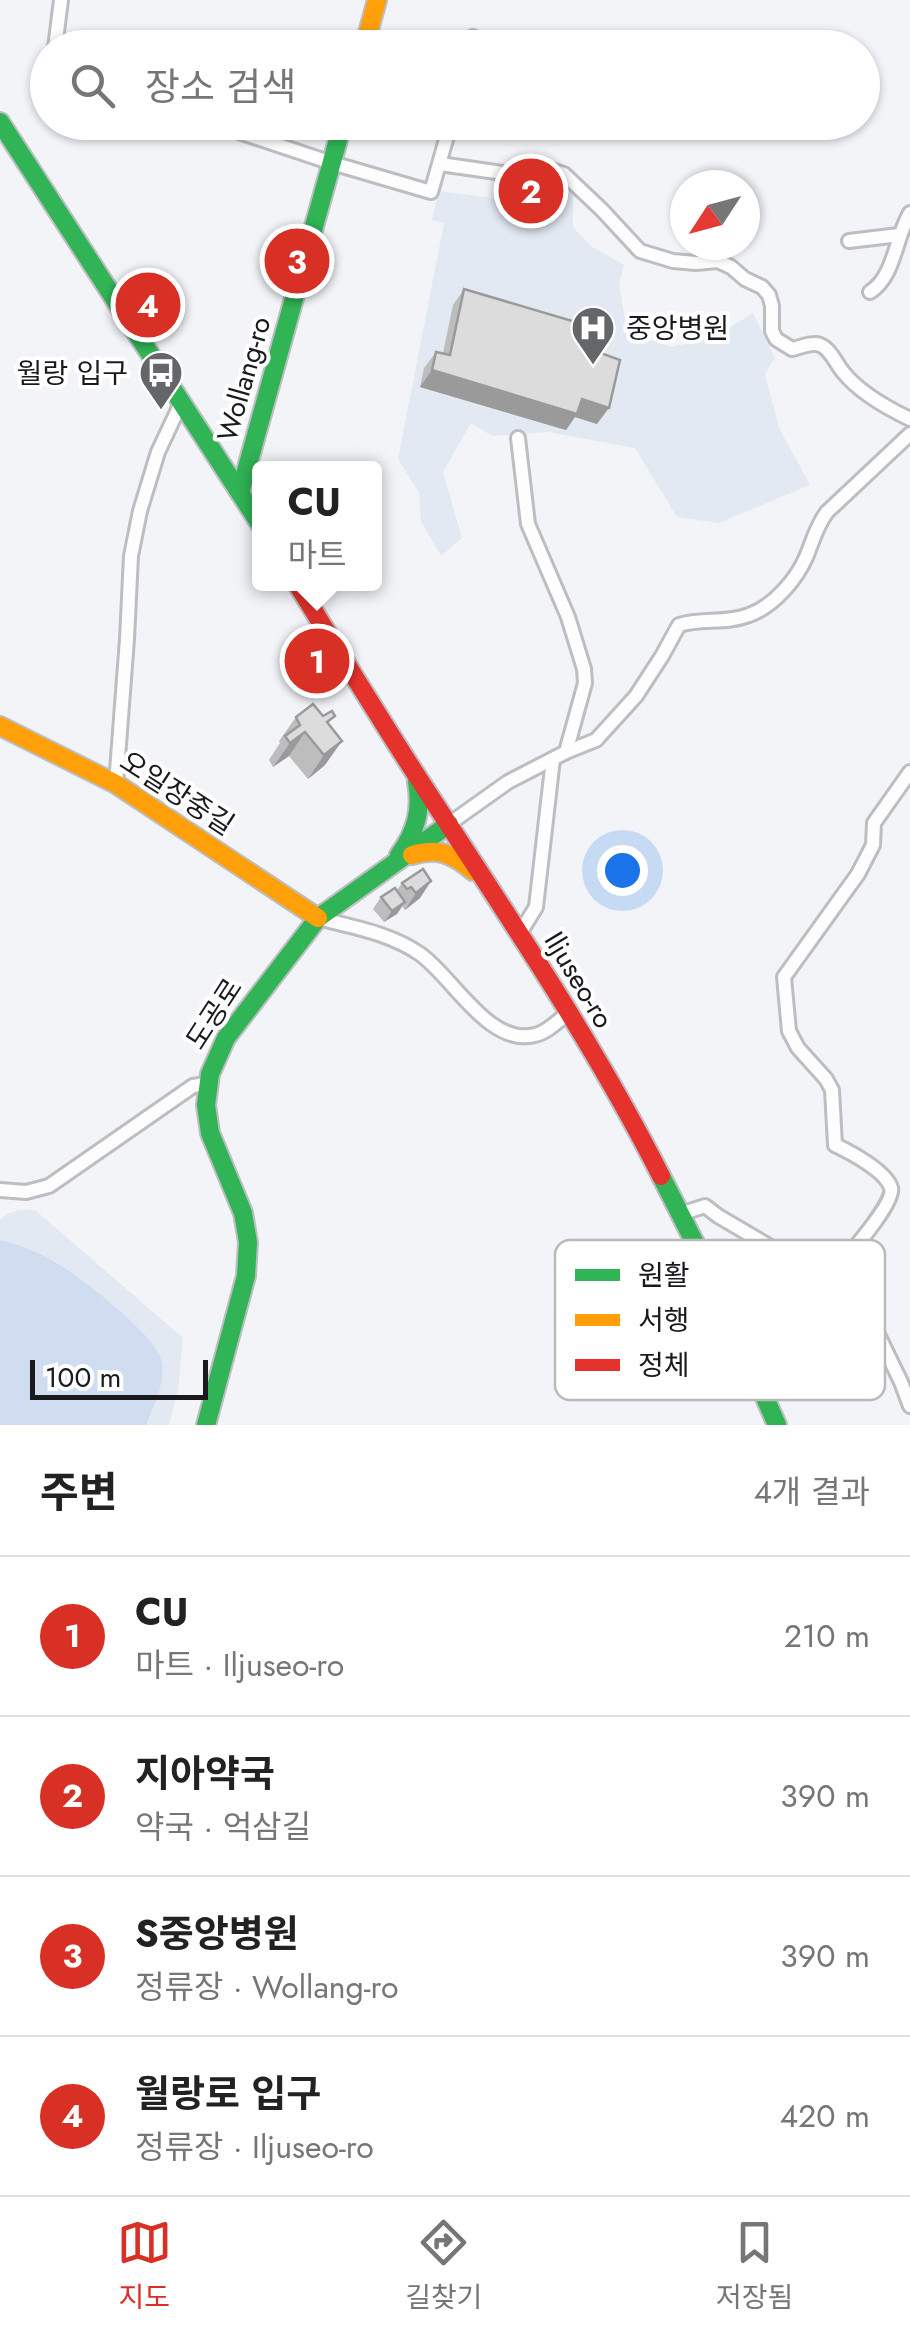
<!DOCTYPE html>
<html lang="ko">
<meta charset="utf-8">
<style>
:root{--surface:#fff;--page:#f6f6f6;--text:#222;--muted:#767676;--line:#e0e0e0;--accent:#d93025}
body{margin:0;font-family:Jost,"Noto Sans KR",sans-serif;background:var(--page);color:var(--text)}
.compass{position:absolute;left:670px;top:170px;width:90px;height:90px;border-radius:50%;background:var(--surface);box-shadow:0 2px 8px #0004;rotate:234deg}
.scale{position:absolute;left:30px;bottom:25px;width:178px;box-sizing:border-box;padding-left:10px;border:5px solid #181a1d;border-top:0;font-size:28px;line-height:35px;white-space:nowrap;color:#181a1d;-webkit-text-stroke:8px #fff;paint-order:stroke}
.you{position:absolute;left:622px;top:870px;width:35px;height:35px;margin:-25px;border:8px solid #fff;border-radius:50%;background:#1a73e8;box-shadow:0 0 0 15px #1a73e833}
.badge{display:grid;place-items:center;width:65px;height:65px;border-radius:50%;background:var(--accent);color:#fff;font-size:32px;font-weight:700}
.pin{position:absolute;translate:-50% -50%;border:5px solid #fff;box-shadow:0 2px 10px #0006}
.popup{position:absolute;left:252px;top:461px;width:130px;height:130px;box-sizing:border-box;display:grid;place-content:center;border-radius:10px;background:var(--surface);filter:drop-shadow(0 2px 8px #0005);font-size:32px;white-space:nowrap;color:var(--muted)}
.popup b{font-size:38px;color:var(--text)}
.popup::after{content:'';position:absolute;left:50%;top:100%;margin-left:-20px;border:20px solid transparent;border-top-color:var(--surface)}
.list{margin:0;padding:0;list-style:none}
h2{display:flex;justify-content:space-between;align-items:center;height:130px;margin:0;padding:0 40px;font-size:42px}
h2 small{font-size:32px;font-weight:400;color:var(--muted)}
.list li{display:grid;grid-template-columns:65px 1fr auto;gap:30px;align-items:center;box-sizing:border-box;height:160px;padding:0 40px;border-top:2px solid var(--line)}
.list b{display:block;font-size:38px;white-space:nowrap}
.list p{margin:0;font-size:32px;white-space:nowrap;color:var(--muted)}
.list em{font-size:32px;font-style:normal;color:var(--muted)}
.icon{flex:none;width:55px;height:55px;fill:none;stroke:currentColor;stroke-width:2;stroke-linecap:round;stroke-linejoin:round}
.map{position:relative;flex:none;width:910px;height:1425px;overflow:hidden}
.search{position:absolute;background:var(--surface);box-shadow:0 2px 8px #0004;left:30px;right:30px;top:30px;height:110px;display:flex;align-items:center;gap:25px;box-sizing:border-box;padding:0 35px;border-radius:55px;color:var(--muted);font-size:38px}
.sheet{height:770px;background:var(--surface)}
nav{display:flex;justify-content:space-around;align-items:center;box-sizing:border-box;height:140px;border-top:2px solid var(--line);background:var(--surface);font-size:28px;color:var(--muted)}
nav a{display:grid;justify-items:center;gap:5px}
nav .on{color:var(--accent)}
.map>svg:first-child{display:block}
.built{fill:#e3e9f3}
.green{fill:#d0dcef}
.lines{fill:none;stroke-linecap:round;stroke-linejoin:round}
.street-casing{stroke:#bcbec2;stroke-width:18}
.fast-casing{stroke:#bcbec2;stroke-width:22}
.slow-casing{stroke:#bcbec2;stroke-width:22}
.jam-casing{stroke:#bcbec2;stroke-width:22}
.street{stroke:#fdfdfe;stroke-width:12}
.fast{stroke:#30b455;stroke-width:18}
.slow{stroke:#ff9f0a;stroke-width:18}
.jam{stroke:#e5322d;stroke-width:18}
.wall{fill:#bdbdbe}
.shaded-wall{fill:#9a9a9b}
.building{fill:#dcdcdd;stroke:#9a9a9b;stroke-width:2.5}
.labels{text-anchor:middle;dominant-baseline:central;stroke-width:8;stroke-linejoin:round;paint-order:stroke}
.poi-label{font-size:28px;fill:#181a1d;stroke:#fff;text-anchor:start}
.street-label{font-size:28px;fill:#181a1d;stroke:#fff}
.key{fill:#fff;stroke:#bababb;stroke-width:2.5}
.key-label{font-size:28px;fill:#181a1d}
</style>
<div class="map">
<svg width="910" height="1425" viewBox="0 0 910 1425">
<rect width="100%" height="100%" fill="#f2f4f8"/>
<g class="built">
<path d="M526,179l27,1 20,11v36l18,19 33,19 -5,18 8,49 45,15 40,-9 41,-25 22,45 -10,16 14,54 31,57 -91,38 -42,-6 -42,-69 -87,-16 -56,4 -21,-13 -28,49 19,66 -21,18 -20,-35 -2,-28 -21,-34 46,-236 -12,-3 7,-29 62,8z"/>
<path d="M19,1210h16l148,128 -5,52 -9,35h-169v-205l7,-6z"/>
</g>
<path class="green" d="M0,1240c20,4 40,13 58,24 22,12 96,71 103,94 6,23 -7,46 -15,67h-146z"/>
<g class="lines">
<defs>
<g id="street">
<path d="M55,48l6,-48"/>
<path d="M467,48l6,-11"/>
<path d="M209,122l123,41 99,29 20,-70"/>
<path d="M440,164l70,10 41,-4 13,4 38,36 38,41 33,10 23,2 22,-2 13,6 14,12 17,8 7,8 3,11v25l4,8 16,10c6,-1 17,-6 24,-5 13,1 20,20 27,28 16,20 44,36 67,47"/>
<path d="M849,241l50,-6"/>
<path d="M870,292c25,-16 25,-54 40,-79"/>
<path d="M518,438l10,86 40,93 16,52 1,14 -19,69"/>
<path d="M116,784l11,-145 4,-83 9,-45 18,-59 24,-51"/>
<path d="M449,824l59,-42 58,-30 30,-12 40,-44 26,-40 17,-31c23,-7 47,-1 70,-10 25,-9 48,-36 58,-60 6,-15 10,-30 20,-43l83,-78"/>
<path d="M318,918c34,9 72,15 102,36 33,23 69,93 115,81 11,-2 23,-14 32,-21"/>
<path d="M520,933l16,-26 17,-148"/>
<path d="M0,1190l26,2 23,-6 144,-100 13,-2"/>
<path d="M680,1214l25,-8 13,10 109,64 30,21 11,13 33,68 9,24"/>
<path d="M827,1280c12,-14 69,-77 64,-92 -5,-17 -41,-36 -56,-43l-3,-55 -6,-11 -28,-31 -9,-17 -5,-54 74,-103 15,-29 1,-22 36,-51"/>
</g>
<g id="fast">
<path d="M0,122l260,402"/>
<path d="M240,493l103,-371"/>
<path d="M399,855c17,-23 23,-45 18,-73"/>
<path d="M661,1176l47,93 69,156"/>
<path d="M206,1425l40,-149 2,-34 -5,-29 -33,-80 -4,-28 4,-31 16,-36 92,-120 131,-94"/>
</g>
<g id="slow">
<path d="M364,48l13,-48"/>
<path d="M0,726l116,58 202,134"/>
<path d="M412,855c26,-8 41,-1 61,16"/>
</g>
<path id="jam" d="M297,584c36,58 72,117 109,175 88,137 181,271 255,417"/>
</defs>
<use href="#street" class="street-casing"/>
<use href="#fast" class="fast-casing"/>
<use href="#slow" class="slow-casing"/>
<use href="#jam" class="jam-casing"/>
<use href="#street" class="street"/>
<use href="#fast" class="fast"/>
<use href="#slow" class="slow"/>
<use href="#jam" class="jam"/>
</g>
<g class="wall">
<path d="M464,289l131,62 2,73 -22,-7 -9,13 -146,-43 4,-19 12,-16 7,1 10,-48z"/>
<path d="M323,716l6,8 -4,41 -17,14 -19,-23 -16,11 -4,-7 11,-17 -1,-2 17,-24z"/>
<path d="M431,881l-11,17 -15,12 -3,-4 -5,8 -13,8 -11,-13 8,-12 16,-7 5,-7z"/>
</g>
<g class="shaded-wall">
<path d="M432,370l150,29 27,9 -12,16 -22,-7 -9,13 -146,-43z"/>
<path d="M305,732l-16,24 -16,11 17,-24z"/>
<path d="M342,741l-17,24 -17,14 16,-24z"/>
<path d="M431,881l-11,17 -15,12 11,-17z"/>
<path d="M405,902l-8,12 -13,8 8,-11z"/>
</g>
<g class="building">
<path d="M464,289l135,40 -4,22 25,9 -11,48 -27,-9 -5,15 -145,-44 4,-18 14,3z"/>
<path d="M313,704l10,12 9,-5 3,5 -8,6 15,19 -18,14 -19,-23 -15,11 -5,-7 15,-11 -4,-8z"/>
<path d="M423,869l8,12 -15,12 -5,-6 -4,2 -5,-6z"/>
<path d="M395,888l10,14 -13,9 -11,-14z"/>
</g>
<defs>
<symbol id="hospital-pin" viewBox="-11 -11 22 30"><path d="M0 17L-7.5 6A9.5 9.5 0 1 1 7.5 6Z" fill="#64666a" stroke="#fff"/><path d="M-5-5h3v3.5h4V-5h3V5h-3V1.5h-4V5h-3Z" fill="#fff"/></symbol>
<symbol id="bus-pin" viewBox="-11 -11 22 30"><path d="M0 17L-7.5 6A9.5 9.5 0 1 1 7.5 6Z" fill="#64666a" stroke="#fff"/><path d="M-5-6H5V4H4V6H2V4H-2V6H-4V4H-5ZM-3.5-4V0h7V-4ZM-3.5 1.2v1.5H-2V1.2ZM2 1.2v1.5H3.5V1.2Z" fill="#fff"/></symbol>
</defs>
<g fill-rule="evenodd">
<use href="#hospital-pin" x="568" y="303" width="50" height="68"/>
<use href="#bus-pin" x="136" y="348" width="50" height="68"/>
</g>
<g class="labels">
<g class="poi-label">
<text x="626" y="328">중앙병원</text>
<text x="128" y="373" text-anchor="end">월랑 입구</text>
</g>
<g class="street-label">
<text transform="translate(244 379) rotate(-74)">Wollang-ro</text>
<text transform="translate(177 793) rotate(33)">오일장중길</text>
<text transform="translate(579 980) rotate(59)">Iljuseo-ro</text>
<text transform="translate(214 1014) rotate(-57)">도공로</text>
</g>
</g>
<rect x="555" y="1240" width="330" height="160" rx="15" class="key"/>
<rect x="575" y="1269" width="45" height="12" fill="#30b455"/>
<rect x="575" y="1314" width="45" height="12" fill="#ff9f0a"/>
<rect x="575" y="1359" width="45" height="12" fill="#e5322d"/>
<g class="key-label">
<text x="638" y="1285">원활</text>
<text x="638" y="1330">서행</text>
<text x="638" y="1375">정체</text>
</g>
</svg>
<svg class="compass" viewBox="-18 -18 36 36"><path d="M0-13l5 13h-10z" fill="#e53935"/><path d="M0 13l5-13h-10z" fill="#767676"/></svg>
<div class="scale">100 m</div>
<div class="you"></div>
<div class="pin badge" style="left:317px;top:661px">1</div>
<div class="popup"><b>CU</b>마트</div>
<div class="pin badge" style="left:531px;top:191px">2</div>
<div class="pin badge" style="left:297px;top:261px">3</div>
<div class="pin badge" style="left:148px;top:305px">4</div>
<div class="search"><svg class="icon" aria-label="search" viewBox="0 0 24 24"><circle cx="10" cy="10" r="6"/><path d="M15 15l6 6"/></svg>장소 검색</div>
</div>
<section class="sheet">
<h2>주변<small>4개 결과</small></h2>
<ul class="list">
<li><span class="badge">1</span><div><b>CU</b><p>마트 · Iljuseo-ro</p></div><em>210 m</em></li>
<li><span class="badge">2</span><div><b>지아약국</b><p>약국 · 억삼길</p></div><em>390 m</em></li>
<li><span class="badge">3</span><div><b>S중앙병원</b><p>정류장 · Wollang-ro</p></div><em>390 m</em></li>
<li><span class="badge">4</span><div><b>월랑로 입구</b><p>정류장 · Iljuseo-ro</p></div><em>420 m</em></li>
</ul>
</section>
<nav>
<a class="on"><svg class="icon" aria-label="map" viewBox="0 0 24 24"><path d="M3 6l6-2 6 2 6-2v14l-6 2-6-2-6 2zM9 4v14M15 6v14"/></svg>지도</a>
<a><svg class="icon" aria-label="directions" viewBox="0 0 24 24"><path d="M12 3l9 9-9 9-9-9zM9 14v-3h6M13 9l2 2-2 2"/></svg>길찾기</a>
<a><svg class="icon" aria-label="saved" viewBox="0 0 24 24"><path d="M7 4h10v16l-5-4-5 4z"/></svg>저장됨</a>
</nav>
